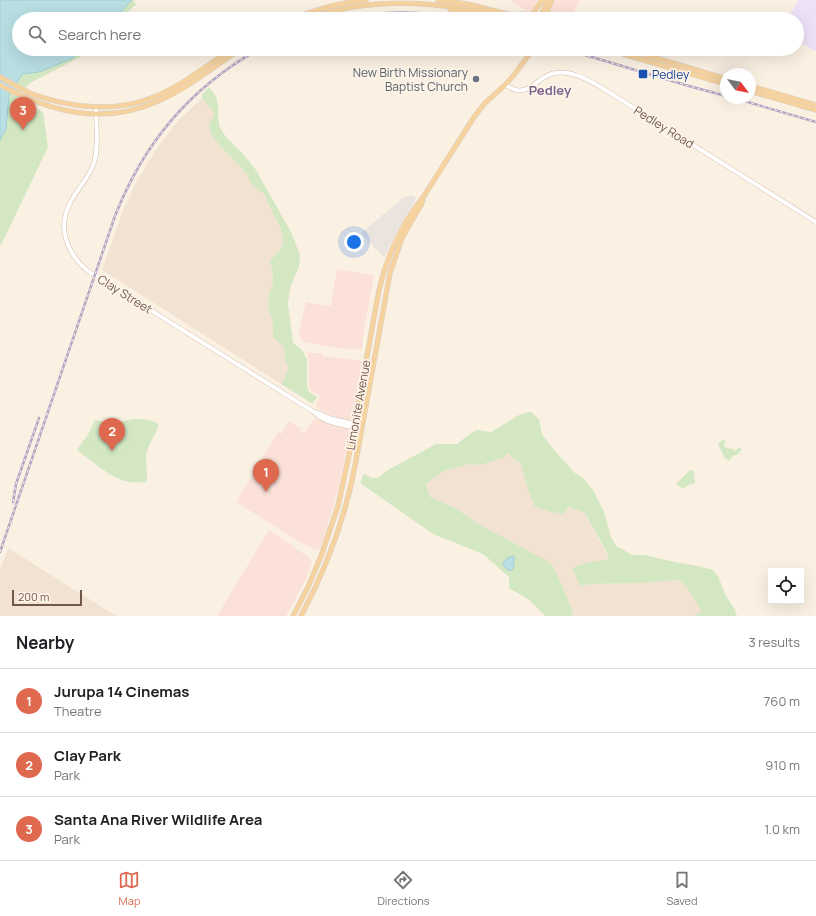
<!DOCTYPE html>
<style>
:root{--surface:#fff;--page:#f6f6f6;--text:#202124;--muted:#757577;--line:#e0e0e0;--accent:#df694f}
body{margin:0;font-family:Manrope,sans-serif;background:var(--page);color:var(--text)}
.controls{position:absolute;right:12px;bottom:12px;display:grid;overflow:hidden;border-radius:0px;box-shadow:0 4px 16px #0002}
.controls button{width:36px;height:36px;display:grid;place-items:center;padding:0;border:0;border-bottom:1px solid var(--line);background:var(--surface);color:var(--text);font:20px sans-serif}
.compass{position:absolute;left:720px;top:68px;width:36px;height:36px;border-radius:50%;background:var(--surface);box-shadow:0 4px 16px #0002;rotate:122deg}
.scale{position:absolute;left:12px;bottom:10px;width:70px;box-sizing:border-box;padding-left:4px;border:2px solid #72574b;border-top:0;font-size:11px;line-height:14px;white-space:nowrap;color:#72574b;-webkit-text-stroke:3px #fef5e9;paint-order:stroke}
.you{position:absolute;left:354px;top:242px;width:14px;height:14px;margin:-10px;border:3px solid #fff;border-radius:50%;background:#1a73e8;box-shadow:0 0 0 6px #1a73e833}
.badge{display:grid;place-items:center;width:26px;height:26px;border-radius:50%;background:var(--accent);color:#fff;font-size:13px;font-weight:700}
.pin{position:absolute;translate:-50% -33px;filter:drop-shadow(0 1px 2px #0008)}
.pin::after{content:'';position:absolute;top:21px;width:14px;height:12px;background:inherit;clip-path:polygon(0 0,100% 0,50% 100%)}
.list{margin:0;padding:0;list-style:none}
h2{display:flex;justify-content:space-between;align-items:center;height:52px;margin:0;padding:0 16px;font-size:17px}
h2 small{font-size:13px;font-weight:400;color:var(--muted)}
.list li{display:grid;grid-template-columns:26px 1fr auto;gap:12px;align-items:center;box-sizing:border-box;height:64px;padding:0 16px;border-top:1px solid var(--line)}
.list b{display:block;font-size:15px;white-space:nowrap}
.list p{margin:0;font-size:13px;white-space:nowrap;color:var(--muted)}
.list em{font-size:13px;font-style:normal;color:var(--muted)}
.icon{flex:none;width:22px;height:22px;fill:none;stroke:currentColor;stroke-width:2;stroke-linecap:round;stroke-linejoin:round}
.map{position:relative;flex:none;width:816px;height:616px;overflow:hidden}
.search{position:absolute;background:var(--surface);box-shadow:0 4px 16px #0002;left:12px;right:12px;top:12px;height:44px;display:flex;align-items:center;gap:10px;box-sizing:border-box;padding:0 14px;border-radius:22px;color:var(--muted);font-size:15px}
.sheet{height:244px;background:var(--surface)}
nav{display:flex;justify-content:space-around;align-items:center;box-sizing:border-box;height:56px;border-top:1px solid var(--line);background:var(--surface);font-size:11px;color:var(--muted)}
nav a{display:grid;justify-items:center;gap:2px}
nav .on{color:var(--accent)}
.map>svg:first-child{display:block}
.residential{fill:#f2e2d2}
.commercial{fill:#fbe1d8}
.industrial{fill:#eae3de}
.education{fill:#eee0f7}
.green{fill:#d3e7c3}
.water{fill:#b9dfe3;stroke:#a0cfd4}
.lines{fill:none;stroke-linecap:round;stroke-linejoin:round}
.secondary-casing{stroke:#d0baab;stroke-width:5}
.primary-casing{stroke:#d8d0cd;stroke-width:5.5}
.secondary{stroke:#fff;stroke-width:4}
.primary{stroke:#f6d29f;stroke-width:4.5}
.rail-casing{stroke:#b3a3c3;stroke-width:2.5}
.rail{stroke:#fef5e9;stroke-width:1;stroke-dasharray:3;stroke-linecap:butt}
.transit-dot{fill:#1a4fb4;stroke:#fef5e9;stroke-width:1.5}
.worship-dot{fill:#6b7280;stroke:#fef5e9;stroke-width:1.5}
.labels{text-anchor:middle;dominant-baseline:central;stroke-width:3.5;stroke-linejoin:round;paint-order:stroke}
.worship-label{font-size:12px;fill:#5b616d;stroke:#fef5e9;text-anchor:end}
.transit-label{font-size:12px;fill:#164399;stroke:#fef5e9;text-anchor:start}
.street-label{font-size:12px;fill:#72574b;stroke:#fef5e9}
.neighbourhood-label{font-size:13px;font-weight:bold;fill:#7d638e;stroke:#fef5e9}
</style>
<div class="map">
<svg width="816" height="616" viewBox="0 0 816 616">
<rect width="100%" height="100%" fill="#fbf1e3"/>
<g class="residential">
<path d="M202,98l13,16 -4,6 2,18 34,36 4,10 12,9 18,36 2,15 -5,8 -8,9 2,8 1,13 -4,13 -1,11 5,18v13l11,10 1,13 4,9 -8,15 -179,-114 22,-62 13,-27 18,-30 22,-29z"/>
<path d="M509,452l8,10 3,-2 8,30 7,17 16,5 12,2 6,-7 16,6 4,8 20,38 -10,2 -10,1 -16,8 7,16 12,-2 48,-1 39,-3 8,8 16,24 -9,4h-121l-2,-9 -18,-41 -26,-16 -47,-25 -25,-17 -25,-11 -4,-13 18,-13 25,-7 12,1 14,-5 6,-1z"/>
<path d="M8,548l108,68h-116v-46z"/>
</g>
<g class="commercial">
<path d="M509,0h29l-8,13z"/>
<path d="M555,0h26l-12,19h-17l-2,-6z"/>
<path d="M337,269l37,6 -11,62 -1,13 -12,-2 -1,2 -41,-7 -4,-1 -4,-4 -1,-7 7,-29 25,4z"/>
<path d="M307,353h15v3l36,4 4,2 -9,54 -4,5 -9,-2 -1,-1 -13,-5 -11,-7 5,-9v-1l-11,-7v-27z"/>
<path d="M318,419l16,7 13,3 3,4 -8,39 -9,36 -13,41 -4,1 -13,-6 -67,-42 42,-70 3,2 8,-13 13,8 -2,2 4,3 9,-14z"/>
<path d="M269,530l24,16 3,3 14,9 2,4 -7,19 -19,35h-69z"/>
</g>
<path class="industrial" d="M410,195l5,1 1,3 -21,36 -11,23 -23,-25 42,-35z"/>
<path class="education" d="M799,0h17v51l-3,-1 -16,-10v-21h-10z"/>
<g class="green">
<path d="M0,0h135l-1,2 3,3 -3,1 -14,13h-101v30h70l-7,7 -52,27 -14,15 27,14 5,35 -46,96 -2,2z"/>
<path d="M209,87l7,9 2,10v12l2,10 6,9 18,18 12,15 35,62 9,23 -1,11 -9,22 -2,16 5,39 8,6 6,10v27l2,6 8,5 -4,7 -32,-20 8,-15 -4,-9 -1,-13 -11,-10v-13l-5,-18 1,-11 4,-13 -1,-13 -2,-8 8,-9 5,-8 -2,-15 -18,-36 -12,-9 -4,-10 -34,-36 -4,-11 2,-7 4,-6 -13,-16v-4z"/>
<path d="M528,412h3l8,7 3,15 12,16 21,23 7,4 11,13 11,22 7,25 6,10 5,2 10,6h13l29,7 24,4 15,4 5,6 7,18 10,16 2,6h-43l8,-5 -15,-23 -8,-8 -39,3 -48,1 -12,2 -7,-16 1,-3 15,-5 10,-1 10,-2 -2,-6 -22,-40 -16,-6 -6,7 -12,-2 -16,-5 -7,-17 -8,-29 -3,1 -8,-9 -8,6 -6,1 -14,5 -12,-1 -25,7 -18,13 4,13 25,11 25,17 47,25 20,11 6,5 7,15 11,26 2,9h-28l-17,-17 -19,-11v-11l-26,-23 -50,-20 -73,-51 3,-7 1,-2 8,4 7,-1 9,-7 48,-26h21l10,-8 10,-6 14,2 28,-17z"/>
<path d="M133,419c9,0 19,0 26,6 -4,11 -11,18 -13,31 -1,8 3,20 0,26h-1c-22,3 -33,-6 -50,-18 -6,-5 -12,-9 -18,-14l1,-2 10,-13 7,-15c5,0 11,3 17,3 7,0 14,-3 21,-4z"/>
<path d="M723,439l3,3 -3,3 4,3 4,1 1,-1 3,3 4,-4 3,3 -5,5h-3l-5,6 -5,-4 -6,-13z"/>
<path d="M690,470l4,1 1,12 -7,2 -5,4 -7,-5z"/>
</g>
<g class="water">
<path d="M0,0h132l-18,19h-95v30h63l-9,9 -34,14 -17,2 -13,22 -3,33 -6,11z"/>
<path d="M514,556v9l-2,5h-3l-2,-1 -4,-4c1,-6 6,-8 11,-9z"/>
</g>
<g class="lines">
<defs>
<g id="secondary">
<path d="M505,85c3,1 6,3 8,4 17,7 26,-14 42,-16 15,-3 31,6 44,13l217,136"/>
<path d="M96,107c0,17 3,40 -2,56 -5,15 -17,26 -24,40 -13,25 -3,51 18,68l197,123 29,18c12,13 31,12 47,18"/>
<path d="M314,412l4,1 11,5 21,5 4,4"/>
</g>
<g id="primary">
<path d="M438,0l29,4 61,15"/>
<path d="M450,9l15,3 23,7"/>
<path d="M520,14l12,1 10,-15"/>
<path d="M292,19c23,-9 50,-17 74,-19"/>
<path d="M306,19c15,-5 30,-9 45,-12 33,-5 69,-5 102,0 19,2 38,7 57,12"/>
<path d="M540,19l7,-19"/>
<path d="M544,19l8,-19"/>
<path d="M598,49l14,4"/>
<path d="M610,49l13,5 103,30"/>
<path d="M626,49l100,30"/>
<path d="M0,77c11,6 21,12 32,17 39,14 84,19 122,3 28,-11 53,-32 78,-48"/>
<path d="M0,85c50,27 104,41 158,16 29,-12 56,-35 83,-52"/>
<path d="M750,86l66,19"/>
<path d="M750,91l66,19"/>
<path d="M293,616l15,-29 13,-31 17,-50 11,-51 30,-165c8,-34 23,-67 45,-94l50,-79 11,-14 20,-18 9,-10 19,-26"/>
<path d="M301,616c25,-47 44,-97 54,-150l35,-193 12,-35 9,-16 10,-17 2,-5"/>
</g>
</defs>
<use href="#secondary" class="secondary-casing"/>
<use href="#primary" class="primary-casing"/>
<use href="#secondary" class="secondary"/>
<use href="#primary" class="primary"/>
<defs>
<g id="rail">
<path d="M341,19c41,-9 84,-8 125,0"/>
<path d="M565,49l124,37 37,10"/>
<path d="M734,98l82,24"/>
<path d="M13,502l3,-18 23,-66"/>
<path d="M0,552l115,-336c28,-72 76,-129 144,-167"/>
</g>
</defs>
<use href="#rail" class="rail-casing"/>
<use href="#rail" class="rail"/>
</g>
<rect class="transit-dot" x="638" y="69" width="10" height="10" rx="2"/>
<circle class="worship-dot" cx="476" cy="79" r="4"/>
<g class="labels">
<g class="worship-label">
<text x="468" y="72">New Birth Missionary<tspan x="468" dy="14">Baptist Church</tspan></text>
</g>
<g class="transit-label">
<text x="652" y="74">Pedley</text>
</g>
<g class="street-label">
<text transform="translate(664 127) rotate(32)">Pedley Road</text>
<text transform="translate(125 294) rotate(32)">Clay Street</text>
<text transform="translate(358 405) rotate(-80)">Limonite Avenue</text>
</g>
<g class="neighbourhood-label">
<text x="550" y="90">Pedley</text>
</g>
</g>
</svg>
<div class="controls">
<button><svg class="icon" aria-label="locate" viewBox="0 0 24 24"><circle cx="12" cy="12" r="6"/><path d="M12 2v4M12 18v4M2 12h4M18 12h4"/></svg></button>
</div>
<svg class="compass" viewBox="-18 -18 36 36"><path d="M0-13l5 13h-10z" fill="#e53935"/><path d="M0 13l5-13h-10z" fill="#757577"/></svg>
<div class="scale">200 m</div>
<div class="you"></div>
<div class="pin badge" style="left:266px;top:492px">1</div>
<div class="pin badge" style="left:112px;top:451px">2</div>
<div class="pin badge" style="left:23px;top:130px">3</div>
<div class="search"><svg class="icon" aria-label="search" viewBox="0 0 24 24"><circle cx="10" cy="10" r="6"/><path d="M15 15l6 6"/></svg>Search here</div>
</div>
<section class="sheet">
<h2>Nearby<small>3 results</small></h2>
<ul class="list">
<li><span class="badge">1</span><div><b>Jurupa 14 Cinemas</b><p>Theatre</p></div><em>760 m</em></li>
<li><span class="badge">2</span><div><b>Clay Park</b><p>Park</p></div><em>910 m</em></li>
<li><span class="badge">3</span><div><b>Santa Ana River Wildlife Area</b><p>Park</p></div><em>1.0 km</em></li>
</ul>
</section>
<nav>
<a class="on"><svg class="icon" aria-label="map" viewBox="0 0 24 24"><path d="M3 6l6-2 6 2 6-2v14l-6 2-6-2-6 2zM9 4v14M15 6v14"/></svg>Map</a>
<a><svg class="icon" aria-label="directions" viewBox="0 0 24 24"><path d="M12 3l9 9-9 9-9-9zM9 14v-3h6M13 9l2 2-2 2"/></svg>Directions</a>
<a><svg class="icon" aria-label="saved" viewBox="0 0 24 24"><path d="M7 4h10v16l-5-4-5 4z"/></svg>Saved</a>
</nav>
